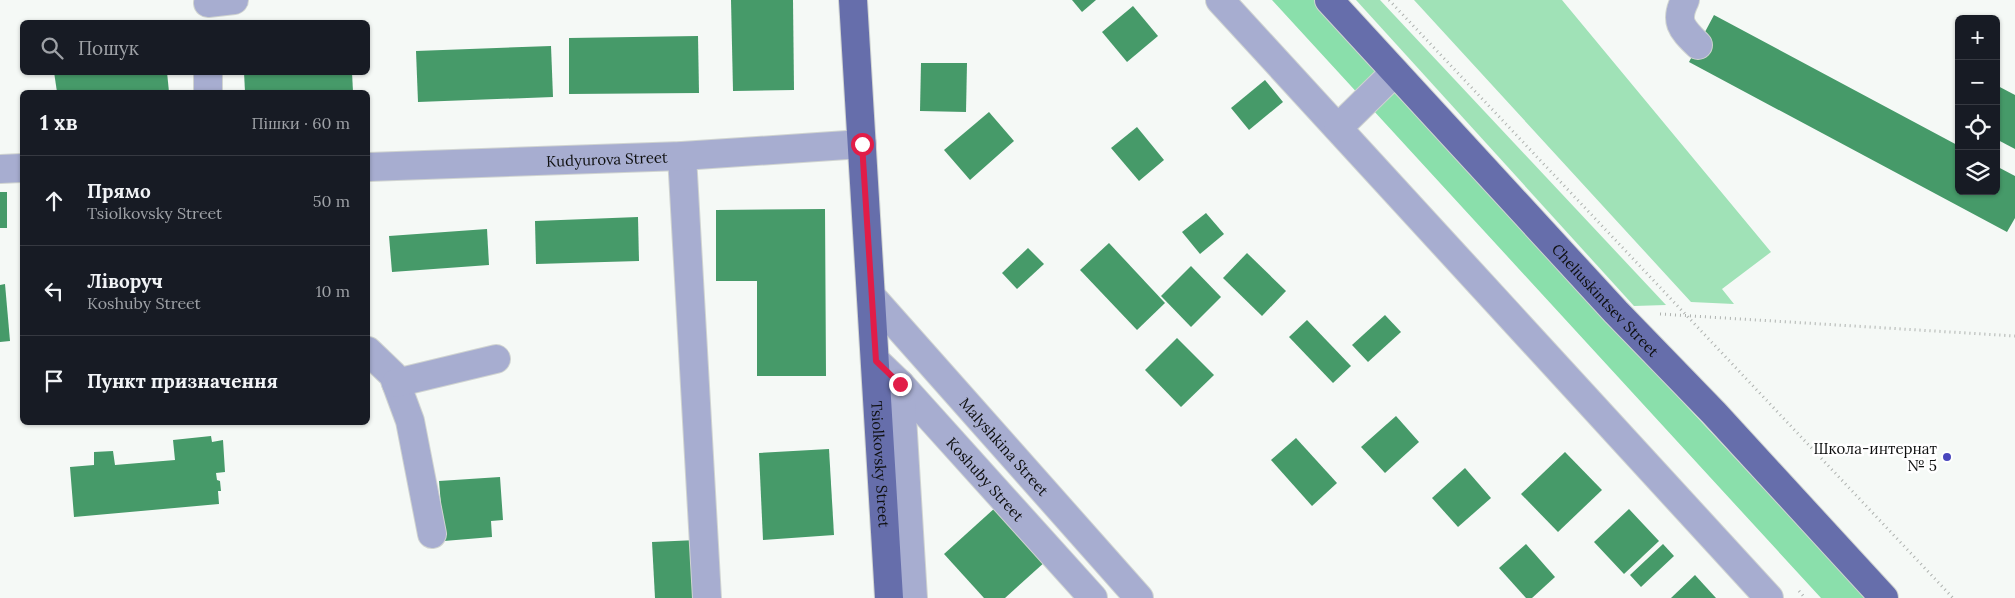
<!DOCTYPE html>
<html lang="uk">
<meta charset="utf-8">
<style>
:root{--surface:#171b24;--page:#242831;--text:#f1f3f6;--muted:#9ea1a6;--line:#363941}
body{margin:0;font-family:Lora,serif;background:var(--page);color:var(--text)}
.controls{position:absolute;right:15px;top:15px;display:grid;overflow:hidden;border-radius:8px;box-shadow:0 1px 4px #0004}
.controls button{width:45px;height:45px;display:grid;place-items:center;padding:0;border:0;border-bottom:1px solid var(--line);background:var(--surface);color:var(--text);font:25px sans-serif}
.stop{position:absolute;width:15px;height:15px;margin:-11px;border:4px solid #e11d48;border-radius:50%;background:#fff}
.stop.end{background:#e11d48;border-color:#fff;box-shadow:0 1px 5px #0008}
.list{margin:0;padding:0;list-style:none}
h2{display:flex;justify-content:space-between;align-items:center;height:65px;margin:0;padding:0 20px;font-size:21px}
h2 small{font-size:16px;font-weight:400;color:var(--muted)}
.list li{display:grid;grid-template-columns:32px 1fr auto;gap:15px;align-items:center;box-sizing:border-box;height:90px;padding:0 20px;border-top:1px solid var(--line)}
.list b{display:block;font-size:19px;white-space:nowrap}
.list p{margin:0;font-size:16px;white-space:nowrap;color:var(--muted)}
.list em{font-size:16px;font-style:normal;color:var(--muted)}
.icon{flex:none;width:28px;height:28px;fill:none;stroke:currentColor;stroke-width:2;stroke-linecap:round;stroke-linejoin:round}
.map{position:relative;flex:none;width:2015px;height:598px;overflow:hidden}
.search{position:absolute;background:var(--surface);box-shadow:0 1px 4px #0004;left:20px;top:20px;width:350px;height:55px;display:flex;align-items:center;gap:12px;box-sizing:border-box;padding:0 18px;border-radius:8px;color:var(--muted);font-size:19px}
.panel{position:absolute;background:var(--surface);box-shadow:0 1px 4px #0004;left:20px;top:90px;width:350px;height:335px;border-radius:8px}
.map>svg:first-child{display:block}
.green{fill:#a0e2b7}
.forest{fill:#8adfab}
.building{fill:#469a69}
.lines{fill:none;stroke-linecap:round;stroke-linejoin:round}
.minor-casing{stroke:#d0d4d1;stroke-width:30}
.major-casing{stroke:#d0d4d1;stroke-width:30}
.path{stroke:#aeb2af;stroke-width:3;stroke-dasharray:1 4;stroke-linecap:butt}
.minor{stroke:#a7add0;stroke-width:28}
.major{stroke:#666eab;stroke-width:28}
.route{stroke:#e11d48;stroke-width:6}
.poi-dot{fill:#4947bd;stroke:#fff;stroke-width:2}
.labels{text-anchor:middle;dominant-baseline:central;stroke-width:5;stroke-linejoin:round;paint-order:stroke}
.street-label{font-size:15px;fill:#0e0f0f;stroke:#fff}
.poi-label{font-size:15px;fill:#0e0f0f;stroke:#fff;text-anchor:end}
</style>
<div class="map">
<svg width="2015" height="598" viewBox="0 0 2015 598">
<rect width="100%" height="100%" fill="#f5f9f6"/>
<g class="green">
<path d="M1356,0h24l286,305 -32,1z"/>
<path d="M1414,0h148l209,252 -49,37 12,15 -43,-2z"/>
</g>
<path class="forest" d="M1272,0h43l250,276 301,322h-45z"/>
<g class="building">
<path d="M731,0h62l1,90 -61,1z"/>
<path d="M1072,0h24l-14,12z"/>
<path d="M1133,6l25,30 -31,26 -25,-30z"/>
<path d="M1714,15l245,131v45h37v-25l19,10v42l-8,14 -318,-170z"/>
<path d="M698,36l1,57 -130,1v-56z"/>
<path d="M551,46l2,51 -135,5 -2,-51z"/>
<path d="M921,63h46l-1,49 -46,-1z"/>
<path d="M54,72h113l2,20h-112z"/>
<path d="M244,72h108l1,20h-108z"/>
<path d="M1265,80l18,22 -34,28 -18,-22z"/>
<path d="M1996,85l19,10v54l-19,-10z"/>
<path d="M989,112l25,29 -44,39 -26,-30z"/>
<path d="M1137,127l27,33 -25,21 -28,-33z"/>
<rect x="0" y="192" width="7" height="36"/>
<path d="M825,209l1,167h-69v-95h-41v-71z"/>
<path d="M1206,213l18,21 -24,20 -18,-22z"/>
<path d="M638,217l1,44 -103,3 -1,-43z"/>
<path d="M487,229l2,36 -97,7 -3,-36z"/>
<path d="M1109,243l56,60 -28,27 -57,-60z"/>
<path d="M1028,248l16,16 -27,25 -15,-16z"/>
<path d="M1247,253l39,38 -24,25 -39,-38z"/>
<path d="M1191,266l30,31 -30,30 -30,-31z"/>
<path d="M5,284l5,57 -10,1v-57z"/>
<path d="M1385,315l16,17 -33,30 -16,-17z"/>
<path d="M1307,320l44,46 -18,17 -44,-46z"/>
<path d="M1177,338l37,37 -33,32 -36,-37z"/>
<path d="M1396,416l23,26 -34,31 -24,-26z"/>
<path d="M211,436l1,6 11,-2 2,32 -9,1 1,7 3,1 1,10h-3l1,13 -145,13 -4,-50 24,-2v-13l19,-1 2,14 60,-5 -2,-20z"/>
<path d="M1296,438l41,45 -25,23 -41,-46z"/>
<path d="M829,449l5,86 -71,5 -4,-87z"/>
<path d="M1565,452l37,38 -44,42 -37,-38z"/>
<path d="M1465,468l26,30 -33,29 -26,-29z"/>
<path d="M500,477l3,43 -12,1 1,16 -48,4 -5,-60z"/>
<path d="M996,507l50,54 -41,37h-21l-40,-44z"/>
<path d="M1629,509l30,32 -35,33 -30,-32z"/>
<path d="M697,540l2,58h-44l-3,-56z"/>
<path d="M1526,544l29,33 -23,21h-6l-27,-30z"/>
<path d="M1663,544l11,12 -33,31 -11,-12z"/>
<path d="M1695,575l21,23h-45z"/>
</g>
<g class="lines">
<defs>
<g id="minor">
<path d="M1220,0l549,598"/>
<path d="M1685,0c-11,22 -3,29 13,45"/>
<path d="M208,3l26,-3"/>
<path d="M208,72v20"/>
<path d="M1338,128l57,-56"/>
<path d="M682,156l25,442"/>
<path id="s1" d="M368,167l314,-11 180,-12"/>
<path d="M0,169l22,-1"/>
<path id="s2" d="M871,296l268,302"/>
<path d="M368,351l25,24 17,46 22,113"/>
<path id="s3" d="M876,361l24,23 193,214"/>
<path d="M396,383l100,-24"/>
<path d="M900,384l13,214"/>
</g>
<g id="major">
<path id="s4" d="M853,0l36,598"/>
<path id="s5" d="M1329,0l287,312 98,101 170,185"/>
</g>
</defs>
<use href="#minor" class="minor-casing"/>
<use href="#major" class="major-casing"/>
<g class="path">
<path d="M1389,0l564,598"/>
<path d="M1660,314l355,22"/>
<path d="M1799,591l6,7"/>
</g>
<use href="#minor" class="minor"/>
<use href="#major" class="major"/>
</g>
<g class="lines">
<path class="route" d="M862,144l14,217 24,23"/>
</g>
<circle class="poi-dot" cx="1947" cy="457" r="5"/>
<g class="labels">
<g class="street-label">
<text stroke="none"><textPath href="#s1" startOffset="239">Kudyurova Street</textPath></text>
<text stroke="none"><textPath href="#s5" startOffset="408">Cheliuskintsev Street</textPath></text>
<text stroke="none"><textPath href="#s2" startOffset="201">Malyshkina Street</textPath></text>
<text stroke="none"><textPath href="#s4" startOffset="465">Tsiolkovsky Street</textPath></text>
<text stroke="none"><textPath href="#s3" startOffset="161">Koshuby Street</textPath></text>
</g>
<g class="poi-label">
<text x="1937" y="448">Школа-интернат<tspan x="1937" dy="17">№ 5</tspan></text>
</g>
</g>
</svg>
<div class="controls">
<button>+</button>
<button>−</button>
<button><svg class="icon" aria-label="locate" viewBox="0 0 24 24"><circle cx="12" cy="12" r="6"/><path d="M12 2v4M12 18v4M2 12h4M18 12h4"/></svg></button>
<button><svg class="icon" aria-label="layers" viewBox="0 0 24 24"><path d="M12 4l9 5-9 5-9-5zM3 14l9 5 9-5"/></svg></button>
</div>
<div class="stop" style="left:862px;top:144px"></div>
<div class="stop end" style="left:900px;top:384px"></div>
<div class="search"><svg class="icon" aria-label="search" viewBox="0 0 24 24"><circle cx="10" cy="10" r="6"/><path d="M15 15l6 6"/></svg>Пошук</div>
<section class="panel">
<h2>1 хв<small>Пішки · 60 m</small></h2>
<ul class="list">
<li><svg class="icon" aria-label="ahead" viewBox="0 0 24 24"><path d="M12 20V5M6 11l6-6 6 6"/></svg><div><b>Прямо</b><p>Tsiolkovsky Street</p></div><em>50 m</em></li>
<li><svg class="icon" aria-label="left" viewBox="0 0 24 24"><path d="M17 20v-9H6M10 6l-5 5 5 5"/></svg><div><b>Ліворуч</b><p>Koshuby Street</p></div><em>10 m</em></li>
<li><svg class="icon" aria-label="arrive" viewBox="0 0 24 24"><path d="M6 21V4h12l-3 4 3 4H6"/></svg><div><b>Пункт призначення</b></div></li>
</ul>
</section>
</div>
